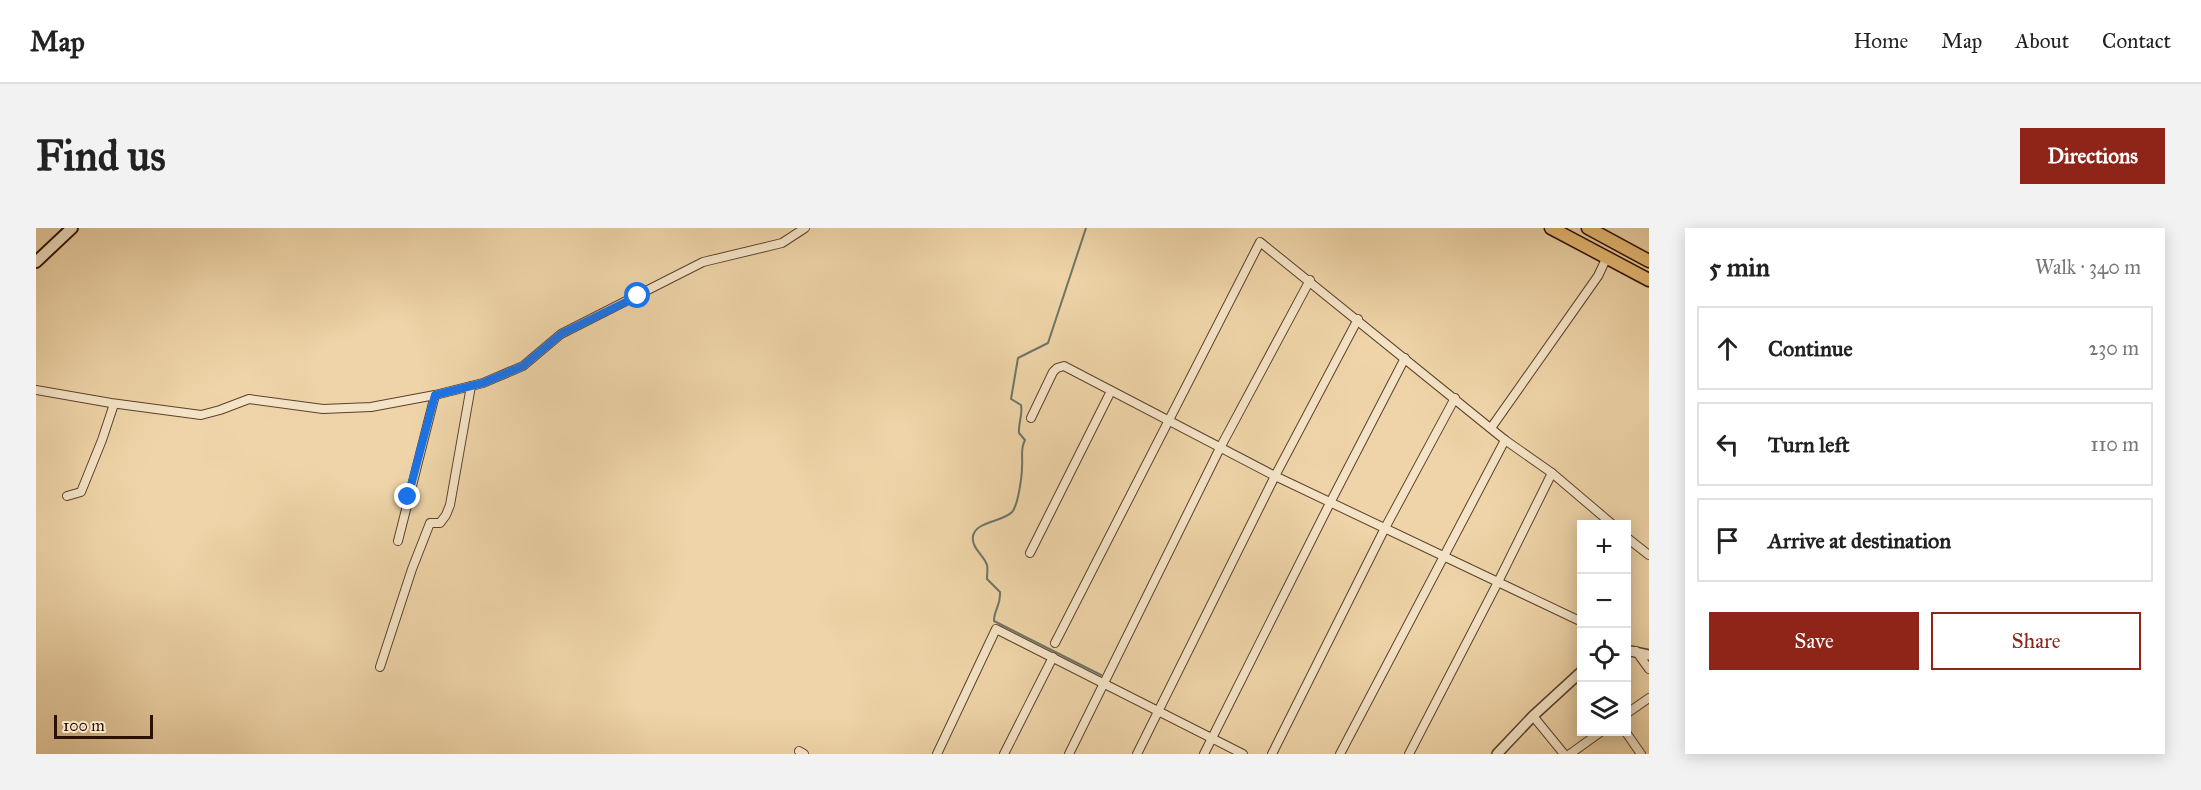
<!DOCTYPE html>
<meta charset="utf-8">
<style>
:root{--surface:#fff;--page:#f2f2f2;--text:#222;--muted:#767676;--line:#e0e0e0;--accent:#8f2418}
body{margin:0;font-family:"IM FELL Great Primer",serif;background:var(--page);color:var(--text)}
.controls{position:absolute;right:18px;bottom:18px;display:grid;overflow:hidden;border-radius:0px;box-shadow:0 3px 15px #0003}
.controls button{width:54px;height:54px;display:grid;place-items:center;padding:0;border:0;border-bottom:2px solid var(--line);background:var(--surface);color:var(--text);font:30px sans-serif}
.scale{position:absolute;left:18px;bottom:15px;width:99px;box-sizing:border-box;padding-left:6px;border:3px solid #2c1000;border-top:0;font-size:16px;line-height:21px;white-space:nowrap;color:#2c1000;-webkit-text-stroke:4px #f4e3c6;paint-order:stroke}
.stop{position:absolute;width:18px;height:18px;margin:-14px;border:4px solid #1a73e8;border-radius:50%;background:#fff}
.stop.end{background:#1a73e8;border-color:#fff;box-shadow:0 2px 6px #0008}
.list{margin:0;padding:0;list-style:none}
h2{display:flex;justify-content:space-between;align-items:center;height:78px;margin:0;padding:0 24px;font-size:26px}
h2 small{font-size:20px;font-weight:400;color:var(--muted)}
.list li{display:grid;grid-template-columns:39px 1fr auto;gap:18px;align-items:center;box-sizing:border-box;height:84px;margin:0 12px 12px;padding:0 12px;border:2px solid var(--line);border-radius:0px}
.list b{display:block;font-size:22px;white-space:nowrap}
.list em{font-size:20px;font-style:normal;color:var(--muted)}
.actions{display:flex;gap:12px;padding:18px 24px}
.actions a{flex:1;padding:14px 0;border:2px solid var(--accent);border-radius:0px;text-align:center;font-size:21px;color:var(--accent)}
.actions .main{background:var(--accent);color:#fff}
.icon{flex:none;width:33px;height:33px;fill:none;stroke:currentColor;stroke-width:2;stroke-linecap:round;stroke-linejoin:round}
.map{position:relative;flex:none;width:1613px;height:526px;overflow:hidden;border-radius:0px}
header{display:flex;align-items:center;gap:36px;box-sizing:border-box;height:84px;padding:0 30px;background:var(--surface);border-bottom:2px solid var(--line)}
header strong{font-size:28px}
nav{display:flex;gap:33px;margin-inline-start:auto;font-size:21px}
.intro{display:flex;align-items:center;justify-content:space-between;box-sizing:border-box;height:144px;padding:0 36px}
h1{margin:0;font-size:42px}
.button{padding:15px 27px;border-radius:0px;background:var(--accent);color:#fff;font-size:21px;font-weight:700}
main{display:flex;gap:36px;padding:0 36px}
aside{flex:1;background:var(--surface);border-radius:0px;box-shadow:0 3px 15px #0003}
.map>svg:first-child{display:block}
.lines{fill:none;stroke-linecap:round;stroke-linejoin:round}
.stream{stroke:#6e7468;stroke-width:2}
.minor-casing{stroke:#5c412a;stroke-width:10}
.tertiary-casing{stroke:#5c412a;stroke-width:12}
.secondary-casing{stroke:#2c1000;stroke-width:14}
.trunk-casing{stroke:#2c1000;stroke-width:15}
.minor{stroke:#f4e3c6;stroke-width:8}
.tertiary{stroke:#f4e3c6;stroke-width:9}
.secondary{stroke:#f4e3c6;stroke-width:10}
.trunk{stroke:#e7ba74;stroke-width:12}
.route{stroke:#1a73e8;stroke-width:8}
</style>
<header>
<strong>Map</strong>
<nav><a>Home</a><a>Map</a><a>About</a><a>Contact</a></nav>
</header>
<div class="intro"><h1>Find us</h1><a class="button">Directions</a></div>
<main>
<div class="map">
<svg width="1613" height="526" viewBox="0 0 1613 526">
<rect width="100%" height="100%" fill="#eed4a8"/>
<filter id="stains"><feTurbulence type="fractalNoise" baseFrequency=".00333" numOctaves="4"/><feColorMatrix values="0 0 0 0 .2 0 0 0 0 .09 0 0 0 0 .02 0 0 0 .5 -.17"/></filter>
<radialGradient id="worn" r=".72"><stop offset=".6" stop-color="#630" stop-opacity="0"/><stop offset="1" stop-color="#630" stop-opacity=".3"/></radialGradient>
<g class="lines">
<path class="stream" d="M1050,0l-38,115 -30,15 -7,41 10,6c2,10 -3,18 -2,28l6,7c-5,9 -2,17 -3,27 0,9 -4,39 -10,45 -9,10 -36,9 -39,24 -2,12 11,19 14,29 1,4 0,9 0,14l13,13c1,14 -6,17 -6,29l107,54"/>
<defs>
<g id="minor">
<path d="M0,162l75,13 90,12 19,-5 29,-11 74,10 48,-2 64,-12 48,-12 40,-17 38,-32 142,-72 79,-19 23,-15"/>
<path d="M995,190l22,-46 4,-4 7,-2 211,110 307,146"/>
<path d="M1455,200l107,-152 8,-17"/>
<path d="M31,268l14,-4 21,-52 12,-36"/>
<path d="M1590,309l23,18"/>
<path d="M362,313l37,-146"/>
<path d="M994,325l81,-162"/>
<path d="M1019,415l205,-401 245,198 47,33 60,51"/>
<path d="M1600,423l13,18"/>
<path d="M344,439l32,-98 18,-46h10l6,-8 4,-10 21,-119"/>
<path d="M1590,486l23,-16"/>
<path d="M1497,488l31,38"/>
<path d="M1589,503l16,23"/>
<path d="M763,523l5,3"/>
<path d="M901,526l59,-125 247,125"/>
<path d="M968,526l49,-97"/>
<path d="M1033,526l151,-306 90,-168"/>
<path d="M1101,526l138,-278 83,-157"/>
<path d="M1168,526l127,-253 74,-143"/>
<path d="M1236,526l113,-226 70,-130"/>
<path d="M1304,526l165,-314"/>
<path d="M1373,526l89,-172 54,-109"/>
<path d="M1534,526l32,-23"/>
</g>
<g id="tertiary">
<path d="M1590,422l23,5"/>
<path d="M1461,526l36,-38 49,-45"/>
</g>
<path id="secondary" d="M0,34l36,-34"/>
<g id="trunk">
<path d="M1515,0l98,52"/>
<path d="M1552,0l61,33"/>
</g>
</defs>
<use href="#minor" class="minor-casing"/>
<use href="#tertiary" class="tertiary-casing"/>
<use href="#secondary" class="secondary-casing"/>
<use href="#trunk" class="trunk-casing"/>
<use href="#minor" class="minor"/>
<use href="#tertiary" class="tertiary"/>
<use href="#secondary" class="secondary"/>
<use href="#trunk" class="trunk"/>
</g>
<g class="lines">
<path class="route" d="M372,269l27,-102 48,-12 40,-17 38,-32 77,-38"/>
</g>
<rect width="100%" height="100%" filter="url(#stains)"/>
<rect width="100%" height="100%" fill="url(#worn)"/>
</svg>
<div class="controls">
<button>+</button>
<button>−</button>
<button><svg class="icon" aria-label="locate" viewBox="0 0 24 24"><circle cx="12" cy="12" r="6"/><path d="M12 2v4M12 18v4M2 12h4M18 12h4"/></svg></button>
<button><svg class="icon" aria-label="layers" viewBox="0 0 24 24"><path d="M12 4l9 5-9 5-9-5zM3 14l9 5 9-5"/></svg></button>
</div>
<div class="scale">100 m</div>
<div class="stop" style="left:602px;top:68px"></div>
<div class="stop end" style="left:372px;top:269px"></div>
</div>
<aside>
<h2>5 min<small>Walk · 340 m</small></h2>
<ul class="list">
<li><svg class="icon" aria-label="ahead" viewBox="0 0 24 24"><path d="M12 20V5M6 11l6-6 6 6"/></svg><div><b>Continue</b></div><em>230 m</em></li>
<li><svg class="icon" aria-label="left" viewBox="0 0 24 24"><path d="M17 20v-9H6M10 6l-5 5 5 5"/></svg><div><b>Turn left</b></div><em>110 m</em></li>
<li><svg class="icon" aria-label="arrive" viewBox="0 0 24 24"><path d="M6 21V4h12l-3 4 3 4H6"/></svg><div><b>Arrive at destination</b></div></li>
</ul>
<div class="actions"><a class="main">Save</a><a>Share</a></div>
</aside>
</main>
